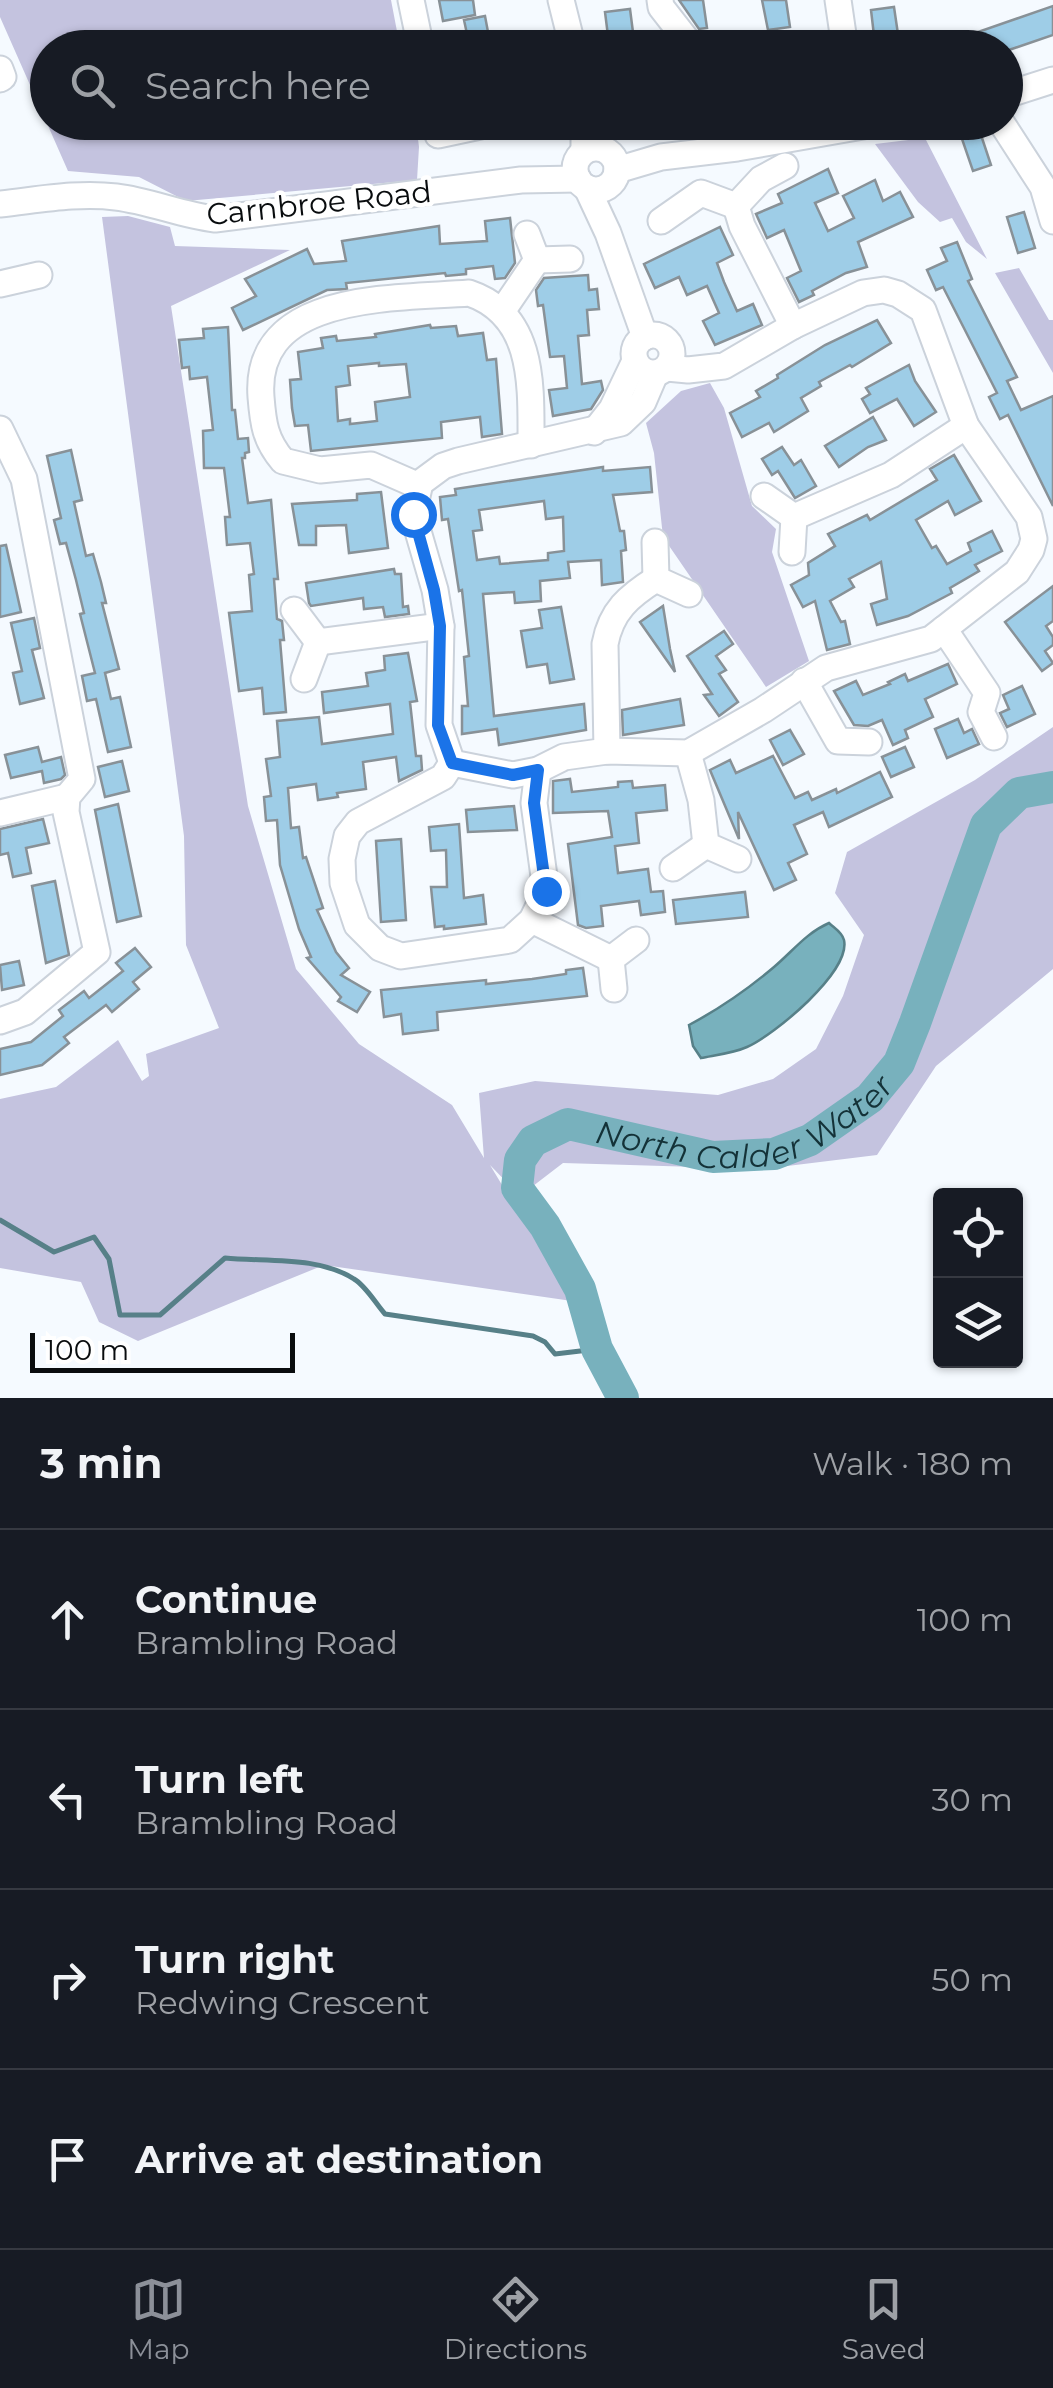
<!DOCTYPE html>
<meta charset="utf-8">
<style>
:root{--surface:#171b24;--page:#242831;--text:#f1f3f6;--muted:#9ea1a6;--line:#363941;--accent:#8c9099}
body{margin:0;font-family:Montserrat,sans-serif;background:var(--page);color:var(--text)}
.controls{position:absolute;right:30px;bottom:30px;display:grid;overflow:hidden;border-radius:10px;box-shadow:0 2px 8px #0004}
.controls button{width:90px;height:90px;display:grid;place-items:center;padding:0;border:0;border-bottom:2px solid var(--line);background:var(--surface);color:var(--text);font:50px sans-serif}
.scale{position:absolute;left:30px;bottom:25px;width:265px;box-sizing:border-box;padding-left:10px;border:5px solid #090c0e;border-top:0;font-size:28px;line-height:35px;white-space:nowrap;color:#090c0e;-webkit-text-stroke:8px #fff;paint-order:stroke}
.stop{position:absolute;width:30px;height:30px;margin:-22px;border:8px solid #1a73e8;border-radius:50%;background:#fff}
.stop.end{background:#1a73e8;border-color:#fff;box-shadow:0 2px 10px #0008}
.list{margin:0;padding:0;list-style:none}
h2{display:flex;justify-content:space-between;align-items:center;height:130px;margin:0;padding:0 40px;font-size:42px}
h2 small{font-size:32px;font-weight:400;color:var(--muted)}
.list li{display:grid;grid-template-columns:65px 1fr auto;gap:30px;align-items:center;box-sizing:border-box;height:180px;padding:0 40px;border-top:2px solid var(--line)}
.list b{display:block;font-size:38px;white-space:nowrap}
.list p{margin:0;font-size:32px;white-space:nowrap;color:var(--muted)}
.list em{font-size:32px;font-style:normal;color:var(--muted)}
.icon{flex:none;width:55px;height:55px;fill:none;stroke:currentColor;stroke-width:2;stroke-linecap:round;stroke-linejoin:round}
.map{position:relative;flex:none;width:1053px;height:1398px;overflow:hidden}
.search{position:absolute;background:var(--surface);box-shadow:0 2px 8px #0004;left:30px;right:30px;top:30px;height:110px;display:flex;align-items:center;gap:25px;box-sizing:border-box;padding:0 35px;border-radius:55px;color:var(--muted);font-size:38px}
.sheet{height:850px;background:var(--surface)}
nav{display:flex;justify-content:space-around;align-items:center;box-sizing:border-box;height:140px;border-top:2px solid var(--line);background:var(--surface);font-size:28px;color:var(--muted)}
nav a{display:grid;justify-items:center;gap:5px}
nav .on{color:var(--accent)}
.map>svg:first-child{display:block}
.green{fill:#c4c3df}
.water{fill:#78b1bd;stroke:#578088;stroke-width:2.5}
.lines{fill:none;stroke-linecap:round;stroke-linejoin:round}
.stream{stroke:#578088;stroke-width:5}
.river{stroke:#78b1bd;stroke-width:32}
.building{fill:#9ecde7;stroke:#889197;stroke-width:2.5;fill-rule:evenodd}
.minor-casing{stroke:#cbd2db;stroke-width:29}
.minor{stroke:#fff;stroke-width:25}
.route{stroke:#1a73e8;stroke-width:12}
.labels{text-anchor:middle;dominant-baseline:central;stroke-width:9;stroke-linejoin:round;paint-order:stroke}
.street-label{font-size:30px;fill:#090c0e;stroke:#fff}
.water-label{font-size:32px;font-style:italic;fill:#143238;stroke:#fff}
</style>
<div class="map">
<svg width="1053" height="1398" viewBox="0 0 1053 1398">
<rect width="100%" height="100%" fill="#f5faff"/>
<g class="green">
<path d="M0,0h391l9,47 -352,1v74l368,1 3,24 -2,33 -231,21 -47,-24 -71,-6 -68,-154z"/>
<path d="M925,138l62,121 -21,-17 -14,-24 -12,4 -22,-20 -43,-58z"/>
<path d="M128,216l42,11 5,19 115,4 -119,56 77,500 48,163 63,75 93,61 32,53 -5,-65 56,-12 183,14 55,-16 43,-30 27,-53 21,-61 -29,-42 12,-41 128,-72 78,-53v242l-117,97 -59,89 -114,14 -200,-6 -43,33 -30,-31 82,136 -248,-36 -186,76 -39,-19 -18,-40 -81,-14v-169l56,-12 62,-47 24,41 7,-5 -3,-22 73,-26 -33,-83 -2,-109 -82,-619z"/>
<path d="M1019,268l30,52h4v53l-58,-100z"/>
<path d="M710,383l14,25 28,98 24,23 -4,23 37,109 -43,26 -103,-150 -9,-84 -8,-30 35,-32z"/>
</g>
<path class="water" d="M829,923c5,5 13,9 15,17 7,32 -70,95 -97,107 -13,6 -31,8 -46,11l-8,-12 -4,-21c30,-16 59,-36 85,-58 19,-16 32,-34 55,-44z"/>
<g class="lines">
<path class="stream" d="M0,1220l54,32 40,-15 15,22 11,56h40l65,-57c41,4 94,-2 129,21 12,7 22,25 31,35l148,22 12,6 10,12 42,-5"/>
<path class="river" id="s1" d="M623,1398l-26,-49 -17,-60 -35,-63 -28,-38 3,-28 13,-19 35,-17 145,33 61,-3 36,-14 60,-42 29,-35 16,-40 71,-198 33,-32 34,-6"/>
</g>
<g class="building">
<path d="M439,0h34l2,15 -32,6z"/>
<path d="M679,0h24l4,28 -8,1z"/>
<path d="M762,0h24l4,27 -22,3z"/>
<path d="M1053,6v29l-47,16v-3h-26l-5,-15z"/>
<path d="M894,7l5,34 -24,3 -4,-34z"/>
<path d="M630,9l4,31 -25,4 -4,-32z"/>
<path d="M485,16l6,32h-21l-6,-28z"/>
<path d="M980,132l11,33 -18,6 -11,-32z"/>
<path d="M828,169l10,24 -23,10 13,28 26,-13 -11,-22 32,-16 8,21 17,-9 13,25 -55,25 9,25 -21,6 -34,18 2,4 -15,7 -12,-24 14,-7 -17,-41 -17,8 -11,-24 26,-11 -4,-9z"/>
<path d="M1024,212l11,36 -17,5 -11,-36z"/>
<path d="M510,218l5,45 -10,15 -10,1 -2,-13 -27,3v5l-20,2 -1,-3 -99,10 1,6 -20,1 -84,40 -11,-22 24,-12 -11,-17 62,-30 7,15 32,-3 -4,-20 97,-15 1,18 47,-3 -2,-20z"/>
<path d="M720,227l13,28 -16,8 7,19 13,29 16,-7 9,21 -47,20 -12,-24 16,-8 -12,-27 -20,9 -8,-18 -24,11 -11,-24z"/>
<path d="M957,242l15,37 -4,2 49,96 -10,4 14,29 32,-14v110l-45,-91 -8,4 -11,-22 8,-4 -54,-106 -7,3 -9,-20 20,-9 -6,-13z"/>
<path d="M588,275l1,15 8,-1 2,20 -12,1 2,25 -11,1 4,48 19,-3 2,9 -12,19 -38,7 -4,-26 18,-2 -3,-32 -14,1 -7,-52 -5,1 -2,-16 8,-12z"/>
<path d="M877,320l14,23 -39,24 -2,-2 -31,17 2,4 -20,12 7,13 -34,21 -5,-9 -27,14 -12,-24 30,-16 -4,-6 22,-13 -1,-3 48,-30z"/>
<path d="M430,325l1,3 25,-2 2,10 25,-3 4,27 9,-1 6,75 -20,3 -2,-20 -39,5 1,16 -131,13 -3,-26 -13,1 -3,-18 -2,-28 11,-1 -3,-27 25,-4 -2,-10 15,-2 1,5 39,-4 -1,-3zM379,363v3l27,-2 4,33 -35,5 2,19 -27,3v-5l-12,2 -2,-34 14,-2 -2,-19z"/>
<path d="M228,327l4,83h3l3,29 10,-1 1,14 -4,1v5h-3l6,45 23,-3 7,79h-4l3,40 5,2 2,19h-4l6,72 -22,2 -2,-26 -23,3 -10,-78 23,-2 -3,-36 5,-1 -4,-31 -23,2 -2,-28h5l-6,-49h-20l-1,-37 10,-1 -6,-53 -17,2 -1,-12 -7,1 -3,-28 25,-2 -1,-9z"/>
<path d="M909,365l6,16 21,31 -22,14 -17,-27 -27,14 -8,-14 8,-5 -4,-6z"/>
<path d="M873,417l13,23 -18,7 -29,20 -14,-21z"/>
<path d="M782,447l12,18 7,-5 15,26 -21,12 -17,-27 -6,4 -10,-16z"/>
<path d="M71,450l11,50 -8,2 12,54 7,-2 8,28 5,21h-4l17,66 -14,4 6,26 9,-2 11,50 -23,5 -12,-53 -9,2 -5,-25 13,-3 -15,-59 4,-1 -8,-33 -10,-37 -6,1 -6,-24 7,-2 -14,-62z"/>
<path d="M954,455l27,46 -26,14 -7,-14 -32,19 16,28 4,-2 11,18 24,-13 -3,-8 24,-12 10,20 -27,14 4,6 -29,17 2,5 -44,23 -31,9 -6,-21 16,-5 -6,-37 -32,17 5,8 -24,14 11,21 4,-1 5,23 -23,6 -12,-49 -12,6 -12,-22 18,-10 -1,-12 27,-17 -7,-12 39,-19 3,5 67,-40 -7,-11z"/>
<path d="M603,467v4l47,-4 2,25 -39,3 7,36h4l2,19 -5,1 2,31 -21,3 -1,-25 -33,2 2,16 -30,3 1,20 -26,2 -1,-11 -31,2 11,122 90,-12 2,26 -87,15 -2,-16 -35,5v-28h6l-4,-49 5,-1 -7,-66 -3,1 -11,-72 -6,1 -2,-23 16,-2 -1,-6zM544,501l2,18 17,-2 1,34 -16,2v7l-48,4 -1,-7 -22,3 -4,-29 9,-1 -3,-20z"/>
<path d="M381,492l7,56 -39,5 -3,-28 -30,1v19h-17l-7,-41 65,-4v-6z"/>
<path d="M6,545l15,67 -21,5v-71z"/>
<path d="M394,569l1,5h6l2,33 5,-1 1,8 -24,3 -2,-10 -19,2 -1,-11 -52,8 -2,-3 -3,-20z"/>
<path d="M1053,586v35l-7,5 7,11v8l-8,6 8,12 -11,8 -37,-49z"/>
<path d="M663,606l7,43 5,23 -35,-50z"/>
<path d="M561,607l13,72 -24,4 -3,-19 -20,3 -6,-36 21,-3 -3,-18z"/>
<path d="M34,618l6,30 -8,2 12,48 -24,6 -7,-31 9,-2 -11,-48z"/>
<path d="M724,631l9,13 -17,12 10,14 -7,4 19,28 -19,14 -15,-21 8,-1 -25,-38z"/>
<path d="M408,653l9,48 -7,1 6,54h5l1,14 -23,11 -3,-24 -33,5 3,27 -29,4 1,4 -20,3 -2,-16 -28,4 3,40 8,-1 4,31 3,-1 17,51 -6,2 19,42 13,16 -8,7 29,17 -13,20 -19,-11 3,-4 -34,-39 4,-1 -12,-28 -19,-64 -3,-45 -11,1 -2,-24 7,-1 -5,-37 14,-2 -3,-36 42,-4 3,27 71,-10 -3,-30 -66,9 -2,-21 46,-6 -2,-13 19,-3 -1,-14z"/>
<path d="M948,664l9,20 -32,15 8,18 -28,13 3,8 -15,7 -11,-25 -14,6 -14,-1 -20,-34 22,-10 7,14 27,-11 -2,-2 17,-8 3,7z"/>
<path d="M1022,686l13,28 -28,13 -7,-14 9,-4 -6,-14z"/>
<path d="M680,699l4,26 -61,10 -1,-25z"/>
<path d="M958,719l6,14 8,-4 7,15 -32,14 -12,-29z"/>
<path d="M790,730l14,24 -21,11 -13,-25z"/>
<path d="M38,747l4,15 19,-5 4,18 -4,4 -17,4 -2,-12 -31,7 -6,-23z"/>
<path d="M905,747l9,20 -23,10 -9,-20z"/>
<path d="M773,756l22,42 13,-6 4,8 24,-11 1,4 43,-21 12,25 -63,30 -6,-15 -29,13 13,29 -19,9 8,17 -22,10 -36,-78 1,27 -29,-69 20,-10 6,13z"/>
<path d="M122,761l7,30 -24,6 -7,-30z"/>
<path d="M570,779l2,13 46,-5v-5l14,-1 1,7 32,-3 2,25 -31,3 3,30 -24,3 3,27 30,-4 3,23 12,-1 2,21 -24,3 -2,-14 -38,5 2,20 -17,2 -8,-3 -10,-81 44,-7 -4,-26 -55,2v-32z"/>
<path d="M118,804l23,112 -24,6 -22,-112z"/>
<path d="M514,806l3,24 -49,2 -2,-22z"/>
<path d="M43,819l6,24 -23,5 5,25 -18,4 -5,-24 -8,2v-26z"/>
<path d="M459,824l5,74 19,-3 3,29 -42,5v-3l-9,1 -4,-40h16l-1,-37 -15,1 -2,-24z"/>
<path d="M401,839l5,81 -25,2 -5,-81z"/>
<path d="M55,881l14,74 -23,8 -14,-77z"/>
<path d="M745,892l3,25 -72,7 -3,-24z"/>
<path d="M135,948l16,19 -18,15 6,7 -27,23 -6,-7 -42,32 5,6 -27,22 -42,10v-26l31,-7 32,-26 -4,-6 25,-19 5,7 34,-27 -7,-8z"/>
<path d="M19,961l5,24 -22,5 -2,-25z"/>
<path d="M583,968l4,28 -150,16 1,18 -35,4 -2,-20 -17,3 -3,-27 105,-10v4l46,-5 34,-5v-4z"/>
</g>
<g class="lines">
<defs>
<g id="minor">
<path d="M411,0l10,48"/>
<path d="M561,0l12,48"/>
<path d="M660,0l1,7 32,41"/>
<path d="M838,0l7,48"/>
<path d="M0,69l3,8 -3,2"/>
<path d="M1006,95l47,-15"/>
<path d="M436,122l2,13 61,-13"/>
<path d="M584,122v29"/>
<path d="M1001,122l42,65 10,34"/>
<circle cx="596" cy="169" r="21"/>
<path d="M617,170l44,-13 76,-9 149,-26"/>
<path d="M587,188l21,45 37,104"/>
<path d="M0,204c38,-4 78,-12 116,-7 34,4 65,18 99,22l306,-39 57,-1"/>
<path d="M736,206l6,20 51,100"/>
<path d="M661,221l40,-28 35,13 25,-27 24,-13"/>
<path d="M537,260l33,-1"/>
<path d="M0,284l39,-9"/>
<path d="M503,310l34,-50 -10,-26"/>
<circle cx="653" cy="354" r="19"/>
<path d="M655,374l-12,28 -22,21 -163,38 -15,5 -23,17 -7,31 22,76 6,36 -2,99 13,38 61,12 25,-5 26,-13 43,-6 81,2 75,-43 63,-42 105,-29 86,-67 14,-22 3,-11 -5,-22 -63,-91 -43,-116 -25,-16 -14,-4 -21,3 -70,33 -69,40 -36,4 -21,-2"/>
<path d="M0,429l24,50 58,300 -15,18 -1,15 31,140 -72,60 -25,9"/>
<path d="M594,432l18,-23 23,-48"/>
<path d="M419,486l-48,-21 -51,5 -37,-9c-18,-21 -20,-38 -22,-64 -8,-106 136,-98 208,-104 66,22 62,93 62,152"/>
<path d="M764,496l30,21 97,-42 75,-49"/>
<path d="M655,542l1,37 33,15"/>
<path d="M792,552l2,-35"/>
<path d="M294,610l24,32 -14,37"/>
<path d="M944,629l43,64 -6,19 13,25"/>
<path d="M318,642l123,-16"/>
<path d="M804,681l34,60 31,1"/>
<path d="M607,751l-2,-107c6,-33 24,-48 51,-65"/>
<path d="M688,753l13,47 5,45 32,14"/>
<path d="M452,763l-9,14 -85,45 -11,14 -5,23 1,24 14,42 23,23 21,8 109,-16 22,-20 14,-29 -12,-88 4,-33"/>
<path d="M0,813l67,-16"/>
<path d="M673,868l33,-23"/>
<path d="M532,920l79,39"/>
<path d="M614,989l-3,-30 25,-19"/>
</g>
</defs>
<use href="#minor" class="minor-casing"/>
<use href="#minor" class="minor"/>
</g>
<g class="lines">
<path class="route" d="M413,514l21,76 6,36 -2,99 14,38 61,12 25,-5 -4,33 12,88"/>
</g>
<g class="labels">
<g class="street-label">
<text transform="translate(319 203) rotate(-6)">Carnbroe Road</text>
</g>
<g class="water-label">
<text stroke="none"><textPath href="#s1" startOffset="515">North Calder Water</textPath></text>
</g>
</g>
</svg>
<div class="controls">
<button><svg class="icon" aria-label="locate" viewBox="0 0 24 24"><circle cx="12" cy="12" r="6"/><path d="M12 2v4M12 18v4M2 12h4M18 12h4"/></svg></button>
<button><svg class="icon" aria-label="layers" viewBox="0 0 24 24"><path d="M12 4l9 5-9 5-9-5zM3 14l9 5 9-5"/></svg></button>
</div>
<div class="scale">100 m</div>
<div class="stop" style="left:413px;top:514px"></div>
<div class="stop end" style="left:546px;top:891px"></div>
<div class="search"><svg class="icon" aria-label="search" viewBox="0 0 24 24"><circle cx="10" cy="10" r="6"/><path d="M15 15l6 6"/></svg>Search here</div>
</div>
<section class="sheet">
<h2>3 min<small>Walk · 180 m</small></h2>
<ul class="list">
<li><svg class="icon" aria-label="ahead" viewBox="0 0 24 24"><path d="M12 20V5M6 11l6-6 6 6"/></svg><div><b>Continue</b><p>Brambling Road</p></div><em>100 m</em></li>
<li><svg class="icon" aria-label="left" viewBox="0 0 24 24"><path d="M17 20v-9H6M10 6l-5 5 5 5"/></svg><div><b>Turn left</b><p>Brambling Road</p></div><em>30 m</em></li>
<li><svg class="icon" aria-label="right" viewBox="0 0 24 24"><path d="M7 20v-9h11M14 6l5 5-5 5"/></svg><div><b>Turn right</b><p>Redwing Crescent</p></div><em>50 m</em></li>
<li><svg class="icon" aria-label="arrive" viewBox="0 0 24 24"><path d="M6 21V4h12l-3 4 3 4H6"/></svg><div><b>Arrive at destination</b></div></li>
</ul>
</section>
<nav>
<a class="on"><svg class="icon" aria-label="map" viewBox="0 0 24 24"><path d="M3 6l6-2 6 2 6-2v14l-6 2-6-2-6 2zM9 4v14M15 6v14"/></svg>Map</a>
<a><svg class="icon" aria-label="directions" viewBox="0 0 24 24"><path d="M12 3l9 9-9 9-9-9zM9 14v-3h6M13 9l2 2-2 2"/></svg>Directions</a>
<a><svg class="icon" aria-label="saved" viewBox="0 0 24 24"><path d="M7 4h10v16l-5-4-5 4z"/></svg>Saved</a>
</nav>
